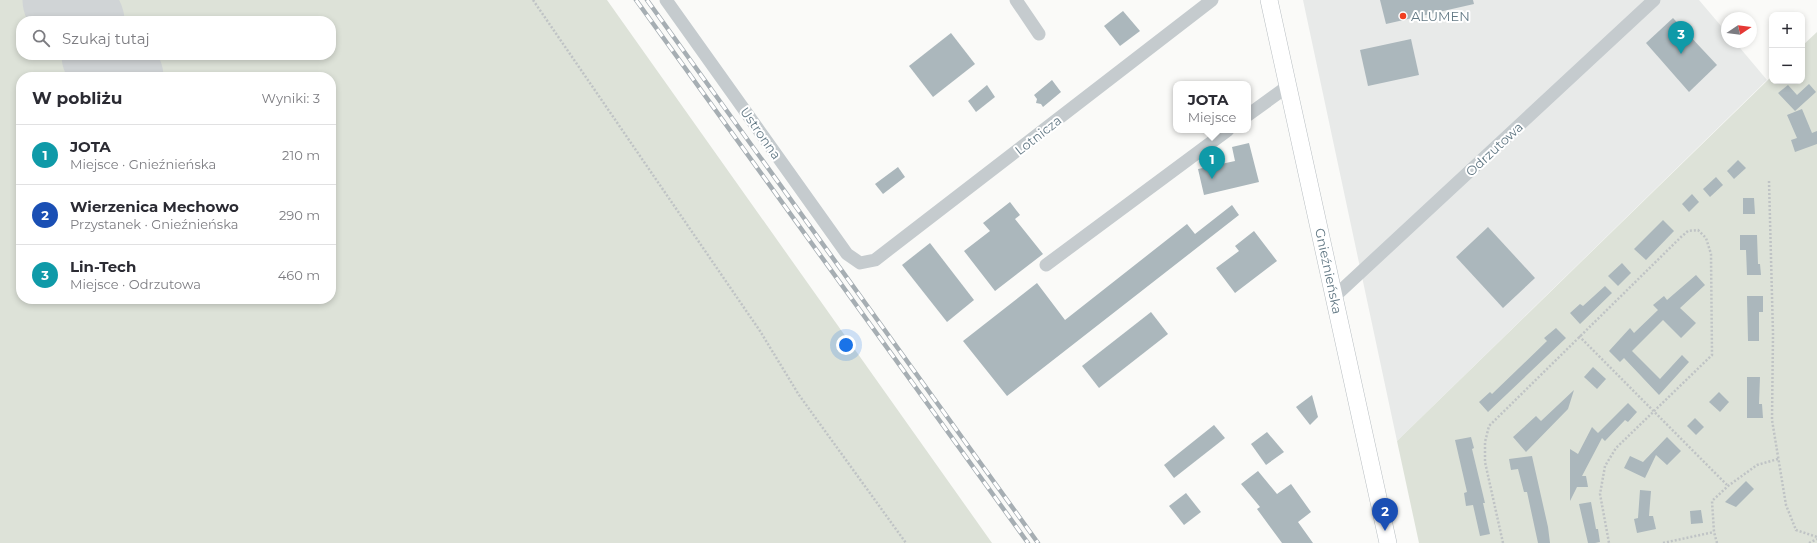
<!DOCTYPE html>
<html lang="pl">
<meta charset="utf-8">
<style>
:root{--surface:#fff;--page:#f2f2f3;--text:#2b2b33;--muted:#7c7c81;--line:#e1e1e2;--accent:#7c3aed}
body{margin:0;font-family:Montserrat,sans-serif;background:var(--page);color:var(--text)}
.controls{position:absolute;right:12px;top:12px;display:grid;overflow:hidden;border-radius:8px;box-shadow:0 2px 6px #0003}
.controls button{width:36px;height:36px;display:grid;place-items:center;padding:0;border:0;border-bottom:1px solid var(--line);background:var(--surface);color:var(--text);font:20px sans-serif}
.compass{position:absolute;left:1721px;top:12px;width:36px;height:36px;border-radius:50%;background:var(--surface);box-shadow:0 2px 6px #0003;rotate:77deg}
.you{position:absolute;left:846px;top:345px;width:14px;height:14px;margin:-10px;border:3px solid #fff;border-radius:50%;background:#1a73e8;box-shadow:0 0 0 6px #1a73e833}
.badge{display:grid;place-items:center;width:26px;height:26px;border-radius:50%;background:var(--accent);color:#fff;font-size:13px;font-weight:700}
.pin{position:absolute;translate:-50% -33px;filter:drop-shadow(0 1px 2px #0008)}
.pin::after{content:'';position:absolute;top:21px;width:14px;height:12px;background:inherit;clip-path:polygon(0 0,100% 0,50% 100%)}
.popup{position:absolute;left:1173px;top:81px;width:78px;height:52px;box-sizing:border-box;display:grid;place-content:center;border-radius:8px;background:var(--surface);filter:drop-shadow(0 1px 3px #0005);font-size:13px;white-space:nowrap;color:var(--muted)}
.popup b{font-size:15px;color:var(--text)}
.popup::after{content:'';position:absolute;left:50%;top:100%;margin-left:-8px;border:8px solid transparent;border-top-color:var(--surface)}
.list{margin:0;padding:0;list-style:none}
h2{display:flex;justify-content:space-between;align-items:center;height:52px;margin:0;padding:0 16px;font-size:17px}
h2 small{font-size:13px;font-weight:400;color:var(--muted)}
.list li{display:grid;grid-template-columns:26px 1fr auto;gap:12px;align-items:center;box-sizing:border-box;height:60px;padding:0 16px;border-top:1px solid var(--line)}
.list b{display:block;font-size:15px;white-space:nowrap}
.list p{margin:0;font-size:13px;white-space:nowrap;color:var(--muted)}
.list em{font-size:13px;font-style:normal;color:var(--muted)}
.icon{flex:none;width:22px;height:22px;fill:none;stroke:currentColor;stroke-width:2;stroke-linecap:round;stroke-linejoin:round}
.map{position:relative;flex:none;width:1817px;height:543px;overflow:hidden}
.search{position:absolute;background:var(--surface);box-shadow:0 2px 6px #0003;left:16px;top:16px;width:320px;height:44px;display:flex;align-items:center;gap:10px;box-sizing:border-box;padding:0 14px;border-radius:16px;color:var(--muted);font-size:15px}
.panel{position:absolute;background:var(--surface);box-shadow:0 2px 6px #0003;left:16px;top:72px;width:320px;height:232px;border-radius:16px}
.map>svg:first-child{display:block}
.built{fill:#e8eae9}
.green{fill:#dde2d8;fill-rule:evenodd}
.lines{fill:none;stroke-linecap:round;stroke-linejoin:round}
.runway{stroke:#d0d4d6;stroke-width:87}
.building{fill:#abb7bc}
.major-casing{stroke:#b8bec2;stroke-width:18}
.path{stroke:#bfc3c5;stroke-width:2.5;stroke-dasharray:2 2;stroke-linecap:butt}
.minor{stroke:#c5cbce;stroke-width:13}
.major{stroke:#fff;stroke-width:17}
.rail-casing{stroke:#a6aeb3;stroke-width:4.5}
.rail{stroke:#fff;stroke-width:3;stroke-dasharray:9;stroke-linecap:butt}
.poi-dot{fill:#f13f21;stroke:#fff;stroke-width:1.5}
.labels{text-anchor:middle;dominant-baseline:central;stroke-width:4;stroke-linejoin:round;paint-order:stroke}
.poi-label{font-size:13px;fill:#637985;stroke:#fff;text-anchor:start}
.street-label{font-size:13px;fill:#637985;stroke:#fff}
</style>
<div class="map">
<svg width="1817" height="543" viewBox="0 0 1817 543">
<rect width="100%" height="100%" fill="#fafaf8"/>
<path class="built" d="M1303,0h396l28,33v9h8l32,38 -370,361z"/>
<g class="green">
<path d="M0,0h607l385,543h-992zM21,21h310v34h-310zM21,77h310v222h-310z"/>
<path d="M1817,32v511h-398l-22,-102 375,-365v5h30v-35z"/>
</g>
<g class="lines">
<g class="runway">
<path d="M66,0l15,21"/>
<path d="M105,55l15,22"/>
</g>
</g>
<g class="building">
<path d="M1380,0h93l1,4 -88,20z"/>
<path d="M1123,11l17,20 -20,15 -16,-20z"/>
<path d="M1673,18l44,47 -28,27 -43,-49z"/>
<path d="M951,33l24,31 -42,33 -24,-31z"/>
<path d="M1411,39l8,36 -51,11 -8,-36z"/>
<path d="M1052,80l9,12 -18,15 -2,-3 -5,-1 1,-4 -3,-4z"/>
<path d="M1809,84l7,8 -21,19 -17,-18 10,-8 9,10z"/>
<path d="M987,85l8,12 -19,15 -8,-11z"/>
<path d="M1802,109l10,24 5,-2v13l-22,8 -4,-12 6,-2 -10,-23z"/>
<path d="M1249,143l10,39 -55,13 -6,-26 37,-8 -3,-14z"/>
<path d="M1738,160l8,8 -12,11 -7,-8z"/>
<path d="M898,167l7,10 -22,17 -8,-10z"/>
<path d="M1716,177l7,8 -13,12 -7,-8z"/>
<path d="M1692,194l7,8 -10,10 -7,-8z"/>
<path d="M1743,198h11l1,16h-12z"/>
<path d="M1010,202l10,13 -5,4 28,35 -48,37 -31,-40 26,-20 -7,-8z"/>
<path d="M1232,205l7,10 -232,181 -44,-55 74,-58 28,37 122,-96 8,10z"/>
<path d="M1663,220l11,11 -28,29 -12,-11z"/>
<path d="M1488,227l47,51 -32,30 -47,-51z"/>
<path d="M1254,231l23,30 -42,32 -19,-25 23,-17 -4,-5z"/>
<path d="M1740,235h17l1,29h2l1,11h-14l-1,-25h-6z"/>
<path d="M930,243l44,57 -27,22 -45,-57z"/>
<path d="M1622,263l9,10 -13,13 -10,-10z"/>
<path d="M1696,275l9,10 -25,23 16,15 -15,15 -18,-18 -31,31 28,28 22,-24 7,7 -30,33 -35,-37 -4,4 -11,-11 21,-23 4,5 24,-23 -5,-5 11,-9 3,4z"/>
<path d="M1605,286l7,7 -32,31 -10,-11 10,-9 3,2z"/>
<path d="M1747,296h16v16h-4v29h-11z"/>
<path d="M1151,312l17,22 -69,54 -17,-22z"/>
<path d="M1556,328l10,10 -78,74 -9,-10 11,-10 2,2 55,-53 -3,-3z"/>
<path d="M1593,367l13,12 -9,10 -13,-12z"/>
<path d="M1747,377h13l-1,27h3l1,14h-16z"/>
<path d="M1574,390l-6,19 -42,43 -13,-15 23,-21 5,5z"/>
<path d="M1719,392l10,10 -9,10 -11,-10z"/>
<path d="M1312,395l6,22 -8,8 -14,-18z"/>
<path d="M1628,403l9,9 -9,10 -3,-2 -20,21 -3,-3 -20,38h4l2,11h-11l-7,14v-52l8,5 14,-27 6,6z"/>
<path d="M1695,418l9,9 -8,8 -9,-9z"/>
<path d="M1214,425l11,13 -51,40 -10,-13z"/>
<path d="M1267,432l17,20 -18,13 -15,-21z"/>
<path d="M1471,437l3,11 -2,1 13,54h-2l7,31 -10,2 -7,-31 -7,1 -2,-13 3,-1 -12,-52z"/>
<path d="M1667,437l14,14 -14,14 -11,-10 -11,23 -21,-10 6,-12 13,6z"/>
<path d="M1532,456l16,71 2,16h-12l-11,-51h-3l-6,-23 -7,1 -2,-11z"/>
<path d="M1258,471l19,23 14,-10 20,28 -13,10 15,21h-31l-25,-34 3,-2 -19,-23z"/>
<path d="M1746,481l8,8 -18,18 -11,-5z"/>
<path d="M1640,490l11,1 -2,25h4l3,13 -19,4 -3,-14 4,-1z"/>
<path d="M1186,493l15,19 -17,13 -15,-19z"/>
<path d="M1591,502l5,27h2l2,13 -5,1h-7l-9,-39z"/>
<path d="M1701,510l2,13 -12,1 -1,-13z"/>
</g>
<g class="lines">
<defs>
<path id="major" d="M1269,0l119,543"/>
</defs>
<use href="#major" class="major-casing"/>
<g class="path">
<path d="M533,0l227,331 39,64 107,148"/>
<path d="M1769,181l4,153 -1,86 14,85 10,25 21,7"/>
<path d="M1579,336l149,150"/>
<path d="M1503,543l-18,-81v-20l4,-16 192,-189 7,-6 10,-1 8,8 5,16 1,101 -96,93 -11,18 -5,28 9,49"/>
<path d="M1663,543l51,-11"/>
<path d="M1717,543l-3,-11 -2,-31 16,-15 29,-21 21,-6"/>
<path d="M1809,543l8,-4"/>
</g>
<g class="minor">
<path d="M666,0l181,254 13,9 15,-3 337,-260"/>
<path d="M1016,0l23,34"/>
<path d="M1248,115l40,-29"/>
<path d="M1046,265l182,-135"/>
<path d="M1334,297l320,-297"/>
</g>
<use href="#major" class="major"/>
<defs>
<g id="rail">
<path d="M636,0l392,543"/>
<path d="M647,0l391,543"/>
</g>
</defs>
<use href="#rail" class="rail-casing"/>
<use href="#rail" class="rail"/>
</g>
<circle class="poi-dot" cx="1403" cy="16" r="4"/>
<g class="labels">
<g class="poi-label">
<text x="1411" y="16">ALUMEN</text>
</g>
<g class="street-label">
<text transform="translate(761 133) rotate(55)">Ustronna</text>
<text transform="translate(1038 135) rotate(-38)">Lotnicza</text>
<text transform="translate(1494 149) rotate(-43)">Odrzutowa</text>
<text transform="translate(1329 271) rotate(78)">Gnieźnieńska</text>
</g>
</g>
</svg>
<div class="controls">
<button>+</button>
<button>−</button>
</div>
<svg class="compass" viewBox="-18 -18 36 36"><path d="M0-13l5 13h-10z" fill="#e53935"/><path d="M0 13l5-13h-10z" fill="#7c7c81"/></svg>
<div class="you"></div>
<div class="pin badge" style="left:1212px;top:179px;background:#0f9aa8">1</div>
<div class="popup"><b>JOTA</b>Miejsce</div>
<div class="pin badge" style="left:1385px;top:531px;background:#1a4fb4">2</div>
<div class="pin badge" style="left:1681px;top:54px;background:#0f9aa8">3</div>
<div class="search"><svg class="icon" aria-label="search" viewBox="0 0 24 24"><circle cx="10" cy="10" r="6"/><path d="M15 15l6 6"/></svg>Szukaj tutaj</div>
<section class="panel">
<h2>W pobliżu<small>Wyniki: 3</small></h2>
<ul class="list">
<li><span class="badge" style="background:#0f9aa8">1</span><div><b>JOTA</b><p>Miejsce · Gnieźnieńska</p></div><em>210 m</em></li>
<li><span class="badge" style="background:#1a4fb4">2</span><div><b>Wierzenica Mechowo</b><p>Przystanek · Gnieźnieńska</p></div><em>290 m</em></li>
<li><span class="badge" style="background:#0f9aa8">3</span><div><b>Lin-Tech</b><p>Miejsce · Odrzutowa</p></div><em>460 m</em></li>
</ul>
</section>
</div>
